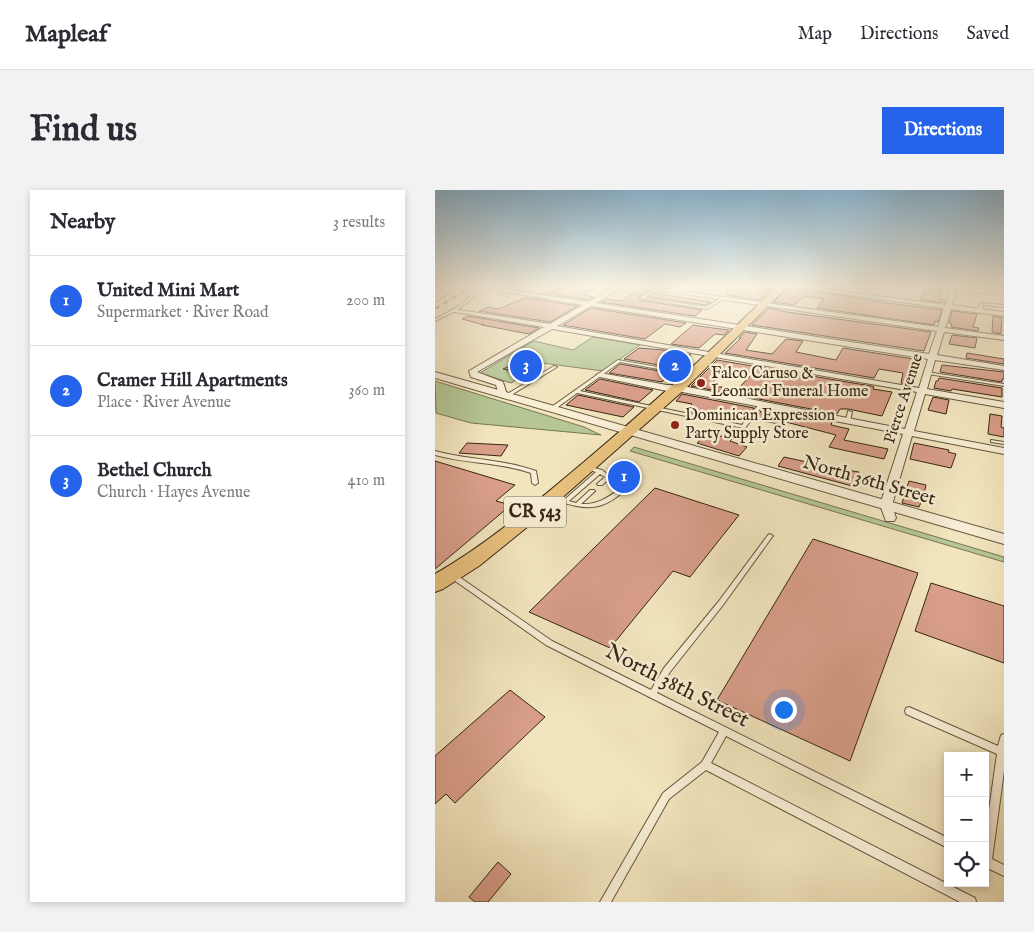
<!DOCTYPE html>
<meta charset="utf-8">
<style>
:root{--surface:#fff;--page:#f2f2f3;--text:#2b2b33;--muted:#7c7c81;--line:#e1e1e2;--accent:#2563eb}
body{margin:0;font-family:"IM FELL English",serif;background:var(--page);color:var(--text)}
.controls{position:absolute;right:15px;bottom:15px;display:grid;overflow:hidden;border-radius:0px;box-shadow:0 2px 8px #0003}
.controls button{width:45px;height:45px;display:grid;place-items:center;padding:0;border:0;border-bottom:1px solid var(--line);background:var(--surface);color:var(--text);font:25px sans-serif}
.you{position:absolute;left:348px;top:519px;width:18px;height:18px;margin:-12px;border:4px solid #fff;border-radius:50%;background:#1a73e8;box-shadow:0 0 0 8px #1a73e833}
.badge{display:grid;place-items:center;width:32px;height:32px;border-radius:50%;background:var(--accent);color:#fff;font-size:16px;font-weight:700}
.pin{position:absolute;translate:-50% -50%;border:2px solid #fff;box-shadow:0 1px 5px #0006}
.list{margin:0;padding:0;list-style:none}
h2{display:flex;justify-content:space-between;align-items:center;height:65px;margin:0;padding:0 20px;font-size:21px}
h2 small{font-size:16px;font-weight:400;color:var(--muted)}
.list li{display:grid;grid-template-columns:32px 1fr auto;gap:15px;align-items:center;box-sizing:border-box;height:90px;padding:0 20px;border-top:1px solid var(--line)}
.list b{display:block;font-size:19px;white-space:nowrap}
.list p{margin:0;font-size:16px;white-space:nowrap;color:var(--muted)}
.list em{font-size:16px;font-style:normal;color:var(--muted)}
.icon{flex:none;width:28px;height:28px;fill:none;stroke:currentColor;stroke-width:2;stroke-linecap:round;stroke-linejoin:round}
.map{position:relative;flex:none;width:569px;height:712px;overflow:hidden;border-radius:0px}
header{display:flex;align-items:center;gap:30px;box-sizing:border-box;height:70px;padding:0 25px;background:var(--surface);border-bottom:1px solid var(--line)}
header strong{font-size:24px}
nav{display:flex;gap:28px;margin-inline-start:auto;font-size:18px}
.intro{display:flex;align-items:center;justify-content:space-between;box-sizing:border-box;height:120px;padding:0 30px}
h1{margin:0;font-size:35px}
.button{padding:12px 22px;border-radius:0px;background:var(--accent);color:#fff;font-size:18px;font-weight:700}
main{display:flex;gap:30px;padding:0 30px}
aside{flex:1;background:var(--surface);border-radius:0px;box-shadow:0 2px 8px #0003}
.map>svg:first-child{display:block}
.green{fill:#b6c695;stroke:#767654}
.building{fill:#d89e89;stroke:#362614;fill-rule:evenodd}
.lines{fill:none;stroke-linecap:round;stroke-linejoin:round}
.service-casing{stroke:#65563e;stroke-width:2}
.minor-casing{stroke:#65563e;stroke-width:2}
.tertiary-casing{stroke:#65563e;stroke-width:2}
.primary-casing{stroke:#362614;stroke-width:2}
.service{fill:#f7eed5;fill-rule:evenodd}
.minor{fill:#f7eed5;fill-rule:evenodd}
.tertiary{fill:#f7eed5;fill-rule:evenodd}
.primary{fill:#e9c27f;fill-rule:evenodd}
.tram{stroke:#362614;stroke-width:1}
.rail{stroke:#362614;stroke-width:2;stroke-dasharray:5 5;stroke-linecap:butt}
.poi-dot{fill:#8f2418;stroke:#f7eed5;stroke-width:2}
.labels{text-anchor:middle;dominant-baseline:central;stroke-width:5;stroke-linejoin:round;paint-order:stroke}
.far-poi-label{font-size:16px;fill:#362614;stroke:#f7eed5;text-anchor:start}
.far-street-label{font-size:16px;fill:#362614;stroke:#f7eed5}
.shield{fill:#f7eed5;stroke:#70624e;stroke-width:1}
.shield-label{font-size:18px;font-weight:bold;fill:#362614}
.street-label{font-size:19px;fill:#362614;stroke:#f7eed5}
.near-street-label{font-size:22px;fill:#362614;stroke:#f7eed5}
</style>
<header>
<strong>Mapleaf</strong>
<nav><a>Map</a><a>Directions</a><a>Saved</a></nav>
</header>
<div class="intro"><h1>Find us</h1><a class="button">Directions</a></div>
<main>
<aside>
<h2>Nearby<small>3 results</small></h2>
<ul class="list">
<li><span class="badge">1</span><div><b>United Mini Mart</b><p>Supermarket · River Road</p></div><em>200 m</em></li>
<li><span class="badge">2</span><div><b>Cramer Hill Apartments</b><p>Place · River Avenue</p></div><em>360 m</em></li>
<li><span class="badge">3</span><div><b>Bethel Church</b><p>Church · Hayes Avenue</p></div><em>410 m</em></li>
</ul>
</aside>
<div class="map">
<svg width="569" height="712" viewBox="0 0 569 712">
<rect width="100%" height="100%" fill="#f2e5be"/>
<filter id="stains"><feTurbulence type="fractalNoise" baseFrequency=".004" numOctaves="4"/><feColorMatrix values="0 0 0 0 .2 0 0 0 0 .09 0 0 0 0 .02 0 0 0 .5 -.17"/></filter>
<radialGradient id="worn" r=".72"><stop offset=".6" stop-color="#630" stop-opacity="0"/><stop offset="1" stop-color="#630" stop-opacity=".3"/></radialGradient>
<g class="green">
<path d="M158,147l47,8 -37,26 -61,-8c-10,-6 -22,-4 -30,2v4l-6,2 13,7 -8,5 -31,-10 54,-32 39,9z"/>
<path d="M0,191l149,46 17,8 -130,-12 -35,-10z"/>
<path d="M199,257l370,110v5l-374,-111z"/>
</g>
<g class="building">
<path d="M121,98h39l-12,7 11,2 -5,3 -45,-7 5,-2 7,1z"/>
<path d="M292,98h45l-12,12 -34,-5z"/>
<path d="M353,98h8l91,15 55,7 -4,12 -3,-1 -1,4 -117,-17 7,-9 -20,-3 -10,9 -20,-3z"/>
<path d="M490,98l18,1 -4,10 6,1v3l-24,-3z"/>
<path d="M205,99l8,2 -10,5 1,4 63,10 -7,6 -94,-14 6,-3 14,2z"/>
<path d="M220,103l24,4 32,5 -5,3 -57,-8z"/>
<path d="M89,108l10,1 44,7 -28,16 -71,-11 9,-4 11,2z"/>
<path d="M156,118l95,15 -6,4 -15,-3 -20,15 -82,-14z"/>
<path d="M334,118l18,4 144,20 -7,19 -172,-26z"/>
<path d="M517,121l25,3 -4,13 6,1 -1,3 -27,-4 1,-3 -3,-1z"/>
<path d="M33,126l71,12 -10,6 -47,-9h2l-22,-6z"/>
<path d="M558,126l9,2 -1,16 -9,-2z"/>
<path d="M258,135l20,3 16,2 -5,5 -9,-1 -16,14 -28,-4z"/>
<path d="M310,142l12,2 -11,16 26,4 14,-15 17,2 -7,11 40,8 7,-12 77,12 -2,6 -2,-1 -6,20 -9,-2 2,-10 -24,-4 -5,9 -149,-25 16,-15h-2z"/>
<path d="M517,145l25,3 -2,10 -26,-4z"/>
<path d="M204,158l24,2 28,5 -14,13 -53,-9z"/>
<path d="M532,163l37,6v5l-38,-6z"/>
<path d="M89,170h13l6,3 -4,7 -15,2 -21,-3z"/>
<path d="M282,170l154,26 3,1 -1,2 19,3 -10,24 -34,-7h-8l-3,5 -146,-28zM292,179l25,4v1l-15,16 -27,-5z"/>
<path d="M185,174l51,9 -9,9 -53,-9z"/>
<path d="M507,175l62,7v7h-2v3l-62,-10z"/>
<path d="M504,188l63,10v9l-50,-8 -1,2 -17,-3 2,-7h2z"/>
<path d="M165,189l53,11 -14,12 -54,-12z"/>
<path d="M247,204l72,14 -7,8 -23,-5 -7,7 -32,-7 7,-7 -16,-3z"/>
<path d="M143,205l56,12 -11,10 -57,-12z"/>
<path d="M498,207l16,3 -3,14 -18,-4z"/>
<path d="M327,219l70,13 -1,3 18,4 -5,11 44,9 -4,10 -55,-12 7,-12 -54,-14 -2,3 -24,-4z"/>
<path d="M555,224l12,2 -1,11 3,1v9l-16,-3z"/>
<path d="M272,244l26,4 -3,3 17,6 -8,9 -42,-13z"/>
<path d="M32,253l41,2 -7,11 -42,-3z"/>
<path d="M479,253l35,7 -1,2 8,2 -5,14 -41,-9z"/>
<path d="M349,267l55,12 20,3 -7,14 -74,-20z"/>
<path d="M0,271l80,24 -19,16 15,4 -76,64z"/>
<path d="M474,291l17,4 -3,13 -4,9 -17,-4z"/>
<path d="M220,298l84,27 -49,62 -17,-6 -63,77 -81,-36z"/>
<path d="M378,349l105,34 -68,188 -133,-61z"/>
<path d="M496,393l73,23v57l-89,-32z"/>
<path d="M75,500l35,27 -90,86 -9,-9 -11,10v-48z"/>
<path d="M63,672l13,12 -23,28h-13l-6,-5z"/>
</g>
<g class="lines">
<defs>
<g id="service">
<path d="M6,98h3l-9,6v-2z"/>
<path d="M47,98h3l-29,23 -21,10v-2l19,-10z"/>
<path d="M219,99l1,2 -11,7 62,9 15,-9 3,1 -17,10 -68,-11z"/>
<path d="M545,113l24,2v2l-22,-2v6l-2,1 -2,-1z"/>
<path d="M183,170l74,13 2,1 -2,1 -72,-13 -40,29 162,34 18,-22 4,1 -19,24h-2l-166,-35 -23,17h-4v-2z"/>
<path d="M119,176l3,1 -49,30 -4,-1z"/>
<path d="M492,182l77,12v2l-76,-12h-1z"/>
<path d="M413,221l4,1 -2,9 -2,1 -2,-1z"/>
<path d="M556,250l13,2v2l-13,-2z"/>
<path d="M0,261c33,9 68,8 101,20l2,12 -3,2 -3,-2 -1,-10c-31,-11 -64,-9 -96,-18z"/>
<path d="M152,276l15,4 24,19c-27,26 -44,19 -76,10l-1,-1 3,-2 12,4 32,-28 -11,-3v-2zM165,284l5,3 -7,6 -1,1 1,1h4l6,-5 12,9c-13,9 -23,16 -39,15l13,-12 1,-1 -1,-1h-4l-14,13 -7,-2z"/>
<path d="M335,344l3,2 -1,1 -49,68 -53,67 -13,21 291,145v10l-222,-112 -15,27 264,135 1,4h-16l-254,-132 -37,29 -58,103h-11l63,-109 39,-31 17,-30 -173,-87 -95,-67 -1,-2 1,-2h4l97,67 99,49 13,-22 55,-67 49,-66z"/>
<path d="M474,517l89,39 3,-11 3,-1v37l-12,88 12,6v11l-19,-9v-29l12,-84 -91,-40 -1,-3 1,-3z"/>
</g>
<g id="minor">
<path d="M46,98h16l92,14 24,-14h8l-25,15 333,51 8,-23 -295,-43h18l278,39 6,-19 -146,-20h19l129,17 5,-17h6l-5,17 52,7v4l-53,-7 -6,19 59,8v4l-60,-8 -7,23 67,11v4l-69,-10 -8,29 77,13v6l-79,-14 -11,37 90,17v6l-92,-18 -20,69 4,13 -2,3h-8l-6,-16 23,-71 -226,-43h-10l-67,-14 -4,-2 4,-2 67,12h10l228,44 12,-37 -365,-63 -75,43 26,10 4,13 -4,3 -4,-3 -3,-10 -25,-8 -2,-6 75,-44 -89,-15 -2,-1v-2l97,15 33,-19zM156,116l337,53 -9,29 -362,-62z"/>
<path d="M522,98l47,3v4l-44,-5z"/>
</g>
<path id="tertiary" d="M0,182l569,162v10l-569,-166z"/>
<path id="primary" d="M340,98h11l-101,101 -138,122 -68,55 -36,23 -8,3v-18c54,-31 101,-72 149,-112 66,-56 130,-113 191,-174z"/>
</defs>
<use href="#service" class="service-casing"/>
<use href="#minor" class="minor-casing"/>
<use href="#tertiary" class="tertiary-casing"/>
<use href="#primary" class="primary-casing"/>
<use href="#service" class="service"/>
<use href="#minor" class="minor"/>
<use href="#tertiary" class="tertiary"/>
<use href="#primary" class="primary"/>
<path class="tram" d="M0,113l23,-15"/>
<path class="rail" d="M0,119l34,-21"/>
</g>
<linearGradient id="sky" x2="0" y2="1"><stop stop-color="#8ab8d6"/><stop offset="0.49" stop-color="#f9f3e2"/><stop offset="1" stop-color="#f9f3e2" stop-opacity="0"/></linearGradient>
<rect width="569" height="198" fill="url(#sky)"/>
<g class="poi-dot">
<circle cx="266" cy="193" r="5"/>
<circle cx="240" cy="235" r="5"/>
</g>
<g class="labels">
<g class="far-poi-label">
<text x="276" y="184">Falco Caruso &amp;<tspan x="276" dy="18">Leonard Funeral Home</tspan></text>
<text x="250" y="226">Dominican Expression<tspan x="250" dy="18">Party Supply Store</tspan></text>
</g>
<g class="far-street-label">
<text transform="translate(469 209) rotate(-72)">Pierce Avenue</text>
</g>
<rect class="shield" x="69" y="306.5" width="62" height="31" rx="4"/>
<g class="shield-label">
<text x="100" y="322">CR 543</text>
</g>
<g class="street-label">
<text transform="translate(434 291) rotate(16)">North 36th Street</text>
</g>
<g class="near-street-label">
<text transform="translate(242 496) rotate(27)">North 38th Street</text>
</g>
</g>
<rect width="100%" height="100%" filter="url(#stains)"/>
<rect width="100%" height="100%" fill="url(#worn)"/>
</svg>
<div class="controls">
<button>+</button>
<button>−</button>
<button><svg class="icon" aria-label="locate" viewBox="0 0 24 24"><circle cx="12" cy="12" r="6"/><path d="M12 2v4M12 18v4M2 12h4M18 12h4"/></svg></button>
</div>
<div class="you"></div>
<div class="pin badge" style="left:189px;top:287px">1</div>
<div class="pin badge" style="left:240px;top:176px">2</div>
<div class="pin badge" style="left:91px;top:176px">3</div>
</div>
</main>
